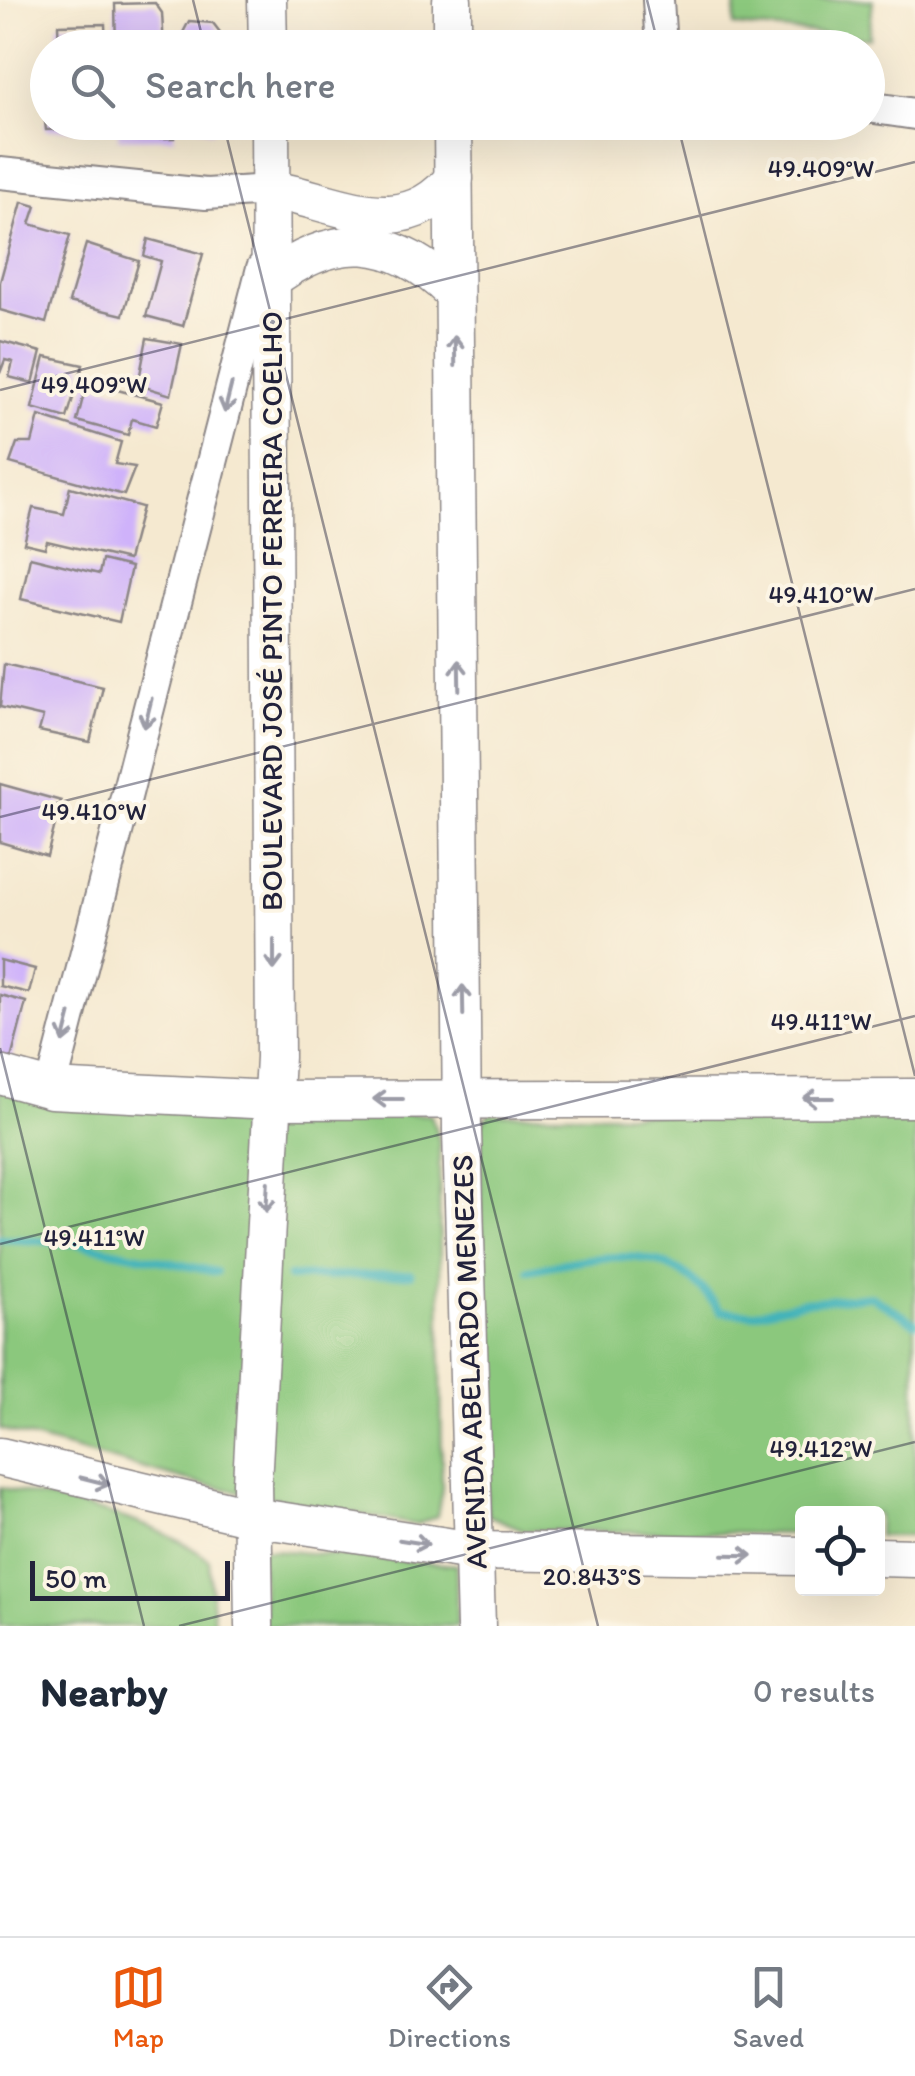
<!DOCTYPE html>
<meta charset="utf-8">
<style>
:root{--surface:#fff;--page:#f2f2f3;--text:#1f2937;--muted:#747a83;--line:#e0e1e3;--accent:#ea580c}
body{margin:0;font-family:Itim,sans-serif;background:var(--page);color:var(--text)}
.controls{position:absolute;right:30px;bottom:30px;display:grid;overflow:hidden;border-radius:10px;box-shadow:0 10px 40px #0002}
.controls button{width:90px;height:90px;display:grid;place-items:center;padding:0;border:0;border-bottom:2px solid var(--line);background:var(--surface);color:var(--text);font:50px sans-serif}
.scale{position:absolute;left:30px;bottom:25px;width:200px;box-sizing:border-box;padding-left:10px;border:5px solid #22223b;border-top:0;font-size:28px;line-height:35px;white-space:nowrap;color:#22223b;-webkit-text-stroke:8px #fcf5e5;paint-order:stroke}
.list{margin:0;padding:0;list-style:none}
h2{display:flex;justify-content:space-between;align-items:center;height:130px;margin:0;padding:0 40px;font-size:42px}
h2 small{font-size:32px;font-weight:400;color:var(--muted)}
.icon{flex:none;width:55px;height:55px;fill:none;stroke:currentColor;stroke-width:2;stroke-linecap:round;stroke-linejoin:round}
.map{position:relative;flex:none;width:915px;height:1626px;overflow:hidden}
.search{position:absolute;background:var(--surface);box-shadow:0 10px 40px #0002;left:30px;right:30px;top:30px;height:110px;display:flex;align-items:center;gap:25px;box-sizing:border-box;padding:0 35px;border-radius:55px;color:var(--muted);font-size:38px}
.sheet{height:310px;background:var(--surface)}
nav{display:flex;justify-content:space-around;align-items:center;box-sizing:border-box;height:140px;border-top:2px solid var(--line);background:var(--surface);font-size:28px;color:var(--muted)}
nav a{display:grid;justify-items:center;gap:5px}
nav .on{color:var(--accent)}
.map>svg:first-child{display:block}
.green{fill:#8bc87d;stroke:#56755c;stroke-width:2.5}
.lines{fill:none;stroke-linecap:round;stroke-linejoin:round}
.stream{stroke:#43b3ba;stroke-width:8}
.building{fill:#cfb2fa}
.minor-casing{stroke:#8c8686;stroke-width:34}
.major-casing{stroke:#8c8686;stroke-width:41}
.minor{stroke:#fff;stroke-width:30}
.major{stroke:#fff;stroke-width:38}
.oneway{stroke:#9c9ca7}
.ticks{fill:none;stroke:#22223b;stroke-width:2.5;stroke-opacity:0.45}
.labels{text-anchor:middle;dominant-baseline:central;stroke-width:8;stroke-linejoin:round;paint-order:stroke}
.street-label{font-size:30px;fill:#22223b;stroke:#fcf5e5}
.ticks-label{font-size:25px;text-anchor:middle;fill:#22223b;stroke:#fcf5e5;stroke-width:8;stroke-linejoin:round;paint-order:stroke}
</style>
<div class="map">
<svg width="915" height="1626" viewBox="0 0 915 1626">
<rect width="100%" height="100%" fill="#fcf5e5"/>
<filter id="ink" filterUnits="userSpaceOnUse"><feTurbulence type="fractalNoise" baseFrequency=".01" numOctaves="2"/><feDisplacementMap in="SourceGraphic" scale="20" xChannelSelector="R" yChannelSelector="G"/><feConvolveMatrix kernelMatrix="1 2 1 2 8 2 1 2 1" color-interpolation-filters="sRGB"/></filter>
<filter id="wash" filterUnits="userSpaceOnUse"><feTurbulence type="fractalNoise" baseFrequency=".0048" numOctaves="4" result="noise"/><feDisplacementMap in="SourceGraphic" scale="40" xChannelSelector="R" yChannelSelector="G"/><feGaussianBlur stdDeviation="2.25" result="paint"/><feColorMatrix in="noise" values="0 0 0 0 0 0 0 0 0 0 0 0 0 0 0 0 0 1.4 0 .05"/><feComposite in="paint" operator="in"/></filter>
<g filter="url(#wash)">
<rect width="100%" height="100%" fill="#f5e9d0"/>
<g class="green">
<path d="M736,0h137l-4,38 -135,-12z"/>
<path d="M0,1090l431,25 8,26 3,348 -5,27 -20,9 -217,-41 -200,-55z"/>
<path d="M489,1114h426v422h-37v-22h-76v20l-278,-4 -37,-15 -7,-390z"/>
<path d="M0,1487c70,18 150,28 209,73l5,66h-214z"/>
<path d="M261,1549l195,16 1,61h-193z"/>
</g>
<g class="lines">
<g class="stream">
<path d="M0,1239l76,4 140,29"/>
<path d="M529,1270c74,-15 143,-32 191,41l32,3 50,-12 69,-6 44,27"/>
<path d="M289,1277l122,-3"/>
</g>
</g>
<g id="blocks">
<g class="building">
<path d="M155,3l7,10 2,35h-48l-1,-44z"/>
<path d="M189,21l24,2 19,25h-57z"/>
<path d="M105,24l1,24h-47l-1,-23z"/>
<path d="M45,122h69v6l-68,2z"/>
<path d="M118,122h56v16l-56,1z"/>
<path d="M183,122h40l-11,10z"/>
<path d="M22,202l14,4 -6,18 40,11 -24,88 -46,-13v-28z"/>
<path d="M148,239l55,15 -20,72 -37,-10 15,-55 -17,-5z"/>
<path d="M86,244l53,17 -16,54 -54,-13z"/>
<path d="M147,338l35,6 -11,51 -33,-10z"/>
<path d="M0,341l41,11 -8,31 -24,-6 4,-15 -8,-2 -5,13z"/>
<path d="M45,357l38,8 -16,53 -35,-10z"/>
<path d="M87,382l76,20 -7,24 -24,-7 -4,16 -51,-14z"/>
<path d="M39,416l82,26 -6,22 20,3 -11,28 -114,-32 7,-20h15z"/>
<path d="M70,487l72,20 -14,53 -81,-19 -2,7 -21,-5 9,-35 31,6z"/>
<path d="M30,557l69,17 3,-14 29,7 -12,55 -98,-23z"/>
<path d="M4,664l99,23 -13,55 -51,-11 4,-14 -43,-10z"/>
<path d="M0,784l61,17 -14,55 -47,-14z"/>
<path d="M0,960l35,9 -6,24 -29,-7z"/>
<path d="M0,995l26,7 -16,61 -10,-2z"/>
</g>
</g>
</g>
<g filter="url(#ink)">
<use href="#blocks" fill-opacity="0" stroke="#8c8686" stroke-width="2.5"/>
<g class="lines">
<defs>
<g id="minor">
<path d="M658,0l3,48"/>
<path d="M868,107l47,7"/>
<path d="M0,173l206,21 65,-4"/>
<path d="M51,1089l211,-821"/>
</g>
<g id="major">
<path d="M267,0l1,48"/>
<path d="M452,0v48"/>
<path d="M453,122l9,1009 14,495"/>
<path d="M271,190c65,10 131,55 183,-12"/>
<path d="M269,281c66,-51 124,-47 184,11"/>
<path d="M0,1075l51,14 221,11 643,-2"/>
<path d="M0,1457l252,60 221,34 329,5"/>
<path d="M878,1557l37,1"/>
<path d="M254,1626l-2,-143 23,-426 -5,-935"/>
</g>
</defs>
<use href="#minor" class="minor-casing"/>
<use href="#major" class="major-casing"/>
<use href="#minor" class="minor"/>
<use href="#major" class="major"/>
</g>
<defs><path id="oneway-shaft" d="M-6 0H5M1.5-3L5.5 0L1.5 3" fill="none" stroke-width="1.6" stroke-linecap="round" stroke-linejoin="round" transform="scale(2.5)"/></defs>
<g class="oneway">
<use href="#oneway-shaft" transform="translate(455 351) rotate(-91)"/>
<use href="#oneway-shaft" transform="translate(228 398) rotate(104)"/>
<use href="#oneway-shaft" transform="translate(459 675) rotate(-91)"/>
<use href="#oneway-shaft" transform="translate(148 713) rotate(104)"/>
<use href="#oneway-shaft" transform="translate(274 955) rotate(90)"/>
<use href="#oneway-shaft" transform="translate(463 1000) rotate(-91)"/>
<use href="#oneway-shaft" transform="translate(67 1028) rotate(104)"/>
<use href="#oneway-shaft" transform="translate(818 1098) rotate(-180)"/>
<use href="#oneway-shaft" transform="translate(388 1099) rotate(180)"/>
<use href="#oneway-shaft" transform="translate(267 1197) rotate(93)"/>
<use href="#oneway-shaft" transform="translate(95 1481) rotate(14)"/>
<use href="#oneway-shaft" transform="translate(414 1542) rotate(9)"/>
<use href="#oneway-shaft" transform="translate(738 1555) rotate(1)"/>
</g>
</g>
<path class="ticks" d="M193,0l12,48M647,0l12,48M223,122l375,1504M677,122l238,954M0,390l915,-228M0,817l915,-228M0,1048l144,578M0,1244l915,-228M179,1626l736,-184"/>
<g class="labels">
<g class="street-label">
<text transform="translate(271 611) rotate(-90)">BOULEVARD JOSÉ PINTO FERREIRA COELHO</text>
<text transform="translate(469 1362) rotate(-92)">AVENIDA ABELARDO MENEZES</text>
</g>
</g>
<g class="ticks-label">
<text x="821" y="177">49.409°W</text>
<text x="94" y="393">49.409°W</text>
<text x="821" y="603">49.410°W</text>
<text x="94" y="820">49.410°W</text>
<text x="821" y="1030">49.411°W</text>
<text x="94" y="1246">49.411°W</text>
<text x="821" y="1457">49.412°W</text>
<text x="592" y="1585">20.843°S</text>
</g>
</svg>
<div class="controls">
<button><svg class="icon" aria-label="locate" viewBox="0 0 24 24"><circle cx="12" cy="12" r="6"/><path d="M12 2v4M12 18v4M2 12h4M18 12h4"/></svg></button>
</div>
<div class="scale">50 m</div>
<div class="search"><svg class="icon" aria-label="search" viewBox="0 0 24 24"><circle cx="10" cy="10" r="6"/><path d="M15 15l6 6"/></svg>Search here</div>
</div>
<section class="sheet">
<h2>Nearby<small>0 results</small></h2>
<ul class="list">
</ul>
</section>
<nav>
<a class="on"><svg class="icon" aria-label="map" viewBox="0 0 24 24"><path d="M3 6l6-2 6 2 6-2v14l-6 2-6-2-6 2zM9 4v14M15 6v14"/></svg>Map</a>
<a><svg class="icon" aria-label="directions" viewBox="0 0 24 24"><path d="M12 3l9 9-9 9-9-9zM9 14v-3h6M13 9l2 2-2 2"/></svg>Directions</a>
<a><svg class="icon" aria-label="saved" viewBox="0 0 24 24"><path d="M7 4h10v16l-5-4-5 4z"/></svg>Saved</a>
</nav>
